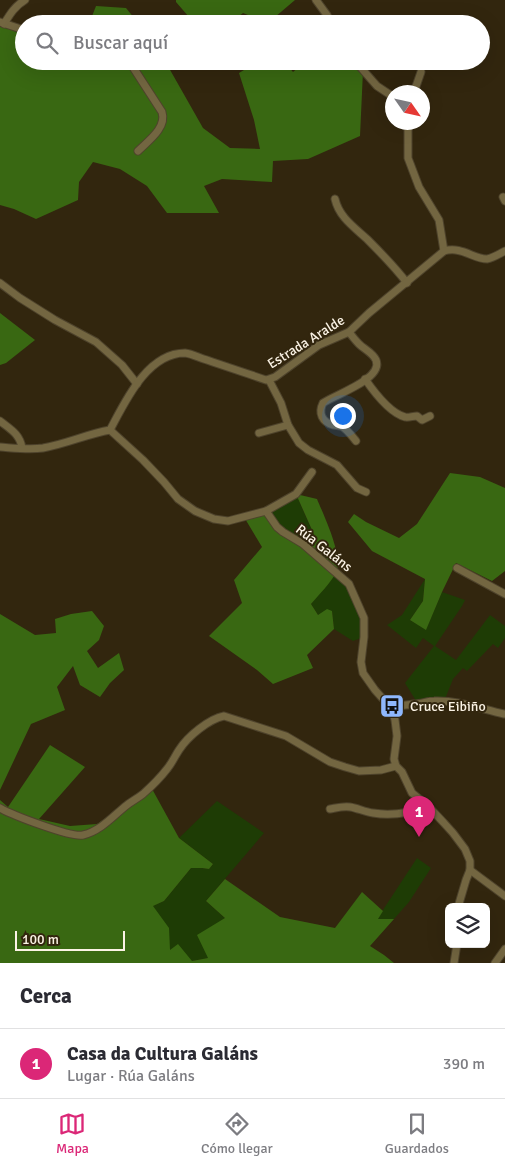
<!DOCTYPE html>
<html lang="es">
<meta charset="utf-8">
<style>
:root{--surface:#fff;--page:#f2f2f3;--text:#2b2b33;--muted:#7c7c81;--line:#e1e1e2;--accent:#db2777}
body{margin:0;font-family:Signika,sans-serif;background:var(--page);color:var(--text)}
.controls{position:absolute;right:15px;bottom:15px;display:grid;overflow:hidden;border-radius:8px;box-shadow:0 5px 20px #0002}
.controls button{width:45px;height:45px;display:grid;place-items:center;padding:0;border:0;border-bottom:1px solid var(--line);background:var(--surface);color:var(--text);font:25px sans-serif}
.compass{position:absolute;left:385px;top:85px;width:45px;height:45px;border-radius:50%;background:var(--surface);box-shadow:0 5px 20px #0002;rotate:124deg}
.scale{position:absolute;left:15px;bottom:12px;width:110px;box-sizing:border-box;padding-left:5px;border:2px solid #fbf3e5;border-top:0;font-size:14px;line-height:18px;white-space:nowrap;color:#fbf3e5;-webkit-text-stroke:4px #32260e;paint-order:stroke}
.you{position:absolute;left:342px;top:415px;width:18px;height:18px;margin:-12px;border:4px solid #fff;border-radius:50%;background:#1a73e8;box-shadow:0 0 0 8px #1a73e833}
.badge{display:grid;place-items:center;width:32px;height:32px;border-radius:50%;background:var(--accent);color:#fff;font-size:16px;font-weight:700}
.pin{position:absolute;translate:-50% -41px;filter:drop-shadow(0 1px 2px #0008)}
.pin::after{content:'';position:absolute;top:26px;width:18px;height:15px;background:inherit;clip-path:polygon(0 0,100% 0,50% 100%)}
.list{margin:0;padding:0;list-style:none}
h2{display:flex;justify-content:space-between;align-items:center;height:65px;margin:0;padding:0 20px;font-size:21px}
h2 small{font-size:16px;font-weight:400;color:var(--muted)}
.list li{display:grid;grid-template-columns:32px 1fr auto;gap:15px;align-items:center;box-sizing:border-box;height:70px;padding:0 20px;border-top:1px solid var(--line)}
.list b{display:block;font-size:19px;white-space:nowrap}
.list p{margin:0;font-size:16px;white-space:nowrap;color:var(--muted)}
.list em{font-size:16px;font-style:normal;color:var(--muted)}
.icon{flex:none;width:28px;height:28px;fill:none;stroke:currentColor;stroke-width:2;stroke-linecap:round;stroke-linejoin:round}
.map{position:relative;flex:none;width:505px;height:963px;overflow:hidden}
.search{position:absolute;background:var(--surface);box-shadow:0 5px 20px #0002;left:15px;right:15px;top:15px;height:55px;display:flex;align-items:center;gap:12px;box-sizing:border-box;padding:0 18px;border-radius:28px;color:var(--muted);font-size:19px}
.sheet{height:135px;background:var(--surface)}
nav{display:flex;justify-content:space-around;align-items:center;box-sizing:border-box;height:70px;border-top:1px solid var(--line);background:var(--surface);font-size:14px;color:var(--muted)}
nav a{display:grid;justify-items:center;gap:2px}
nav .on{color:var(--accent)}
.map>svg:first-child{display:block}
.green{fill:#1e3c05}
.forest{fill:#396812}
.lines{fill:none;stroke-linecap:round;stroke-linejoin:round}
.street-casing{stroke:#4e432c;stroke-width:9}
.street{stroke:#736641;stroke-width:7}
.labels{text-anchor:middle;dominant-baseline:central;stroke-width:4;stroke-linejoin:round;paint-order:stroke}
.street-label{font-size:14px;fill:#fbf3e5;stroke:#32260e}
.poi-label{font-size:14px;fill:#fbf3e5;stroke:#32260e;text-anchor:start}
</style>
<div class="map">
<svg width="505" height="963" viewBox="0 0 505 963">
<rect width="100%" height="100%" fill="#32260e"/>
<g class="green">
<path d="M296,494l20,46 -2,6 -18,-11 -13,-3 -17,-21z"/>
<path d="M336,572l13,12 15,32v21l-11,4 -19,-12 -2,-18 -14,4 -7,-11z"/>
<path d="M425,579l-2,22 -13,19 16,9 16,-37 23,8 -3,6 -27,40 21,14 34,-45 15,11v12l-7,10 -5,-4 -26,27 -4,-3 -10,11 -8,20 -27,5 -13,-21 29,-37 -11,-8 -7,10 -29,-23 15,-10z"/>
<path d="M217,801l47,32 -58,68 19,17 -16,40 -17,3 -22,-11 -18,-44 12,-5 27,-33h11l7,1 4,-5 -34,-26z"/>
<path d="M417,858l14,10 -22,34 -15,17h-17z"/>
</g>
<g class="forest">
<path d="M176,0h119l-27,23 -25,-10 -14,11h-34l-19,-22z"/>
<path d="M96,6l30,2 13,16h-50z"/>
<path d="M0,22l24,7v32h141l38,67 27,20 30,1 -6,-29 -15,-47 20,-12h25l9,11 13,-11h50l7,10 -3,65 -52,23 -35,2 -1,21 -50,-3 -18,7 15,27h-52l-20,-27 -27,-17 -27,-7 -14,20 -1,18 -42,19 -22,-10 -14,-4z"/>
<path d="M0,313l35,27 -29,23 -6,2z"/>
<path d="M450,473l30,4 25,11v83l-13,10 -36,-18 -14,29 -16,38 -16,-10 13,-19 2,-22 -53,-28 -24,-29 6,-8 12,8 33,16 18,-14z"/>
<path d="M296,494l21,5c7,17 27,58 19,74 -5,9 -18,23 -25,31l7,11 9,-6 5,2 2,18 -27,26 6,13 -40,16 -16,-14 -48,-34 33,-33 -8,-23 28,-33 -18,-30 22,-6 17,21 13,3 18,11 2,-7z"/>
<path d="M92,611l12,15 -5,14 -12,11 11,17 21,-15 5,17 -14,13 -10,14 -20,-12 -7,-19 -16,21 8,23 -34,14 -31,66v-176l35,21 21,-2 -1,-14 16,-5z"/>
<path d="M50,745l35,22 -46,52 31,7 27,-2 54,-37 28,51 34,26 -4,5 -7,-1h-11l-27,33 -11,5 16,22 1,22 8,-6 14,17 16,-3 -11,-23 28,-17 -19,-17 19,-22 55,38 55,11 27,-36 21,19 -5,8h16l-24,27 14,9 10,8h-394v-163l8,7z"/>
</g>
<g class="lines">
<defs>
<g id="street">
<path d="M316,0l11,15 4,9"/>
<path d="M0,22l24,8"/>
<path d="M4,24c6,-10 11,-18 21,-24"/>
<path d="M129,61l33,51c5,16 -14,29 -24,39"/>
<path d="M355,61l22,25 15,10"/>
<path d="M414,92l7,-20"/>
<path d="M408,122v36l11,29 20,33 5,31"/>
<path d="M503,197l2,4"/>
<path d="M335,199c4,18 19,28 32,40 14,14 28,28 40,44"/>
<path d="M0,283l20,15 35,22 41,22 26,23 15,19"/>
<path d="M349,332c3,4 6,8 10,12 5,5 14,9 17,16 8,19 -42,35 -53,43 -5,10 -1,19 10,22 1,0 7,1 8,1 6,3 11,10 15,15"/>
<path d="M365,379c9,13 25,34 40,38 3,1 8,-1 12,-1l5,4 8,-4"/>
<path d="M269,380l12,23 7,22 11,18 9,7 29,15 20,23 9,4"/>
<path d="M0,421c10,8 20,13 22,27"/>
<path d="M110,430l33,30 21,22 14,17 17,12 19,8 14,2 38,-10 11,16 6,5 20,12 46,40 15,34v19l-3,25 2,11 12,17 17,19 3,11 2,16 -3,23 2,7 6,6 10,21 16,13 16,17 9,10 12,16 5,12v9l35,26"/>
<path d="M259,433l29,-8"/>
<path d="M0,447c14,1 29,3 43,1 23,-4 44,-14 67,-18 15,-28 37,-77 75,-77 8,1 14,5 22,7 20,7 39,13 59,20l9,-3 44,-32 30,-13 20,-19 75,-62c18,-5 29,8 43,8 6,-1 12,-5 18,-8"/>
<path d="M266,511l30,-17 16,-22"/>
<path d="M457,568l48,26"/>
<path d="M392,709c9,-5 13,-3 22,-5 7,0 14,-3 20,-3 24,-1 47,8 70,13"/>
<path d="M0,808c12,7 72,30 83,27 18,-4 31,-20 44,-30 5,-4 11,-7 16,-11 9,-8 17,-16 24,-25 5,-6 8,-13 12,-19 9,-14 30,-31 45,-34l62,20 44,26 15,5 14,4 22,-1 15,-4"/>
<path d="M330,809c6,-1 13,-3 20,-2 7,1 15,5 23,6 18,3 37,0 55,-7"/>
<path d="M458,907l8,-27 4,-10"/>
<path d="M454,963l3,-19"/>
<path d="M495,963l10,-14"/>
</g>
</defs>
<use href="#street" class="street-casing"/>
<use href="#street" class="street"/>
</g>
<defs>
<symbol id="bus-square" viewBox="-11 -11 22 22"><rect x="-9" y="-9" width="18" height="18" rx="4" fill="#8fb8fd" stroke="#32260e"/><path d="M-5-6H5V4H4V6H2V4H-2V6H-4V4H-5ZM-3.5-4V0h7V-4ZM-3.5 1.2v1.5H-2V1.2ZM2 1.2v1.5H3.5V1.2Z" fill="#111"/></symbol>
</defs>
<g fill-rule="evenodd">
<use href="#bus-square" x="378" y="692" width="28" height="28"/>
</g>
<g class="labels">
<g class="street-label">
<text transform="translate(306 342) rotate(-32)">Estrada Aralde</text>
<text transform="translate(324 548) rotate(38)">Rúa Galáns</text>
</g>
<g class="poi-label">
<text x="410" y="706">Cruce Eibiño</text>
</g>
</g>
</svg>
<div class="controls">
<button><svg class="icon" aria-label="layers" viewBox="0 0 24 24"><path d="M12 4l9 5-9 5-9-5zM3 14l9 5 9-5"/></svg></button>
</div>
<svg class="compass" viewBox="-18 -18 36 36"><path d="M0-13l5 13h-10z" fill="#e53935"/><path d="M0 13l5-13h-10z" fill="#7c7c81"/></svg>
<div class="scale">100 m</div>
<div class="you"></div>
<div class="pin badge" style="left:419px;top:837px">1</div>
<div class="search"><svg class="icon" aria-label="search" viewBox="0 0 24 24"><circle cx="10" cy="10" r="6"/><path d="M15 15l6 6"/></svg>Buscar aquí</div>
</div>
<section class="sheet">
<h2>Cerca<small></small></h2>
<ul class="list">
<li><span class="badge">1</span><div><b>Casa da Cultura Galáns</b><p>Lugar · Rúa Galáns</p></div><em>390 m</em></li>
</ul>
</section>
<nav>
<a class="on"><svg class="icon" aria-label="map" viewBox="0 0 24 24"><path d="M3 6l6-2 6 2 6-2v14l-6 2-6-2-6 2zM9 4v14M15 6v14"/></svg>Mapa</a>
<a><svg class="icon" aria-label="directions" viewBox="0 0 24 24"><path d="M12 3l9 9-9 9-9-9zM9 14v-3h6M13 9l2 2-2 2"/></svg>Cómo llegar</a>
<a><svg class="icon" aria-label="saved" viewBox="0 0 24 24"><path d="M7 4h10v16l-5-4-5 4z"/></svg>Guardados</a>
</nav>
